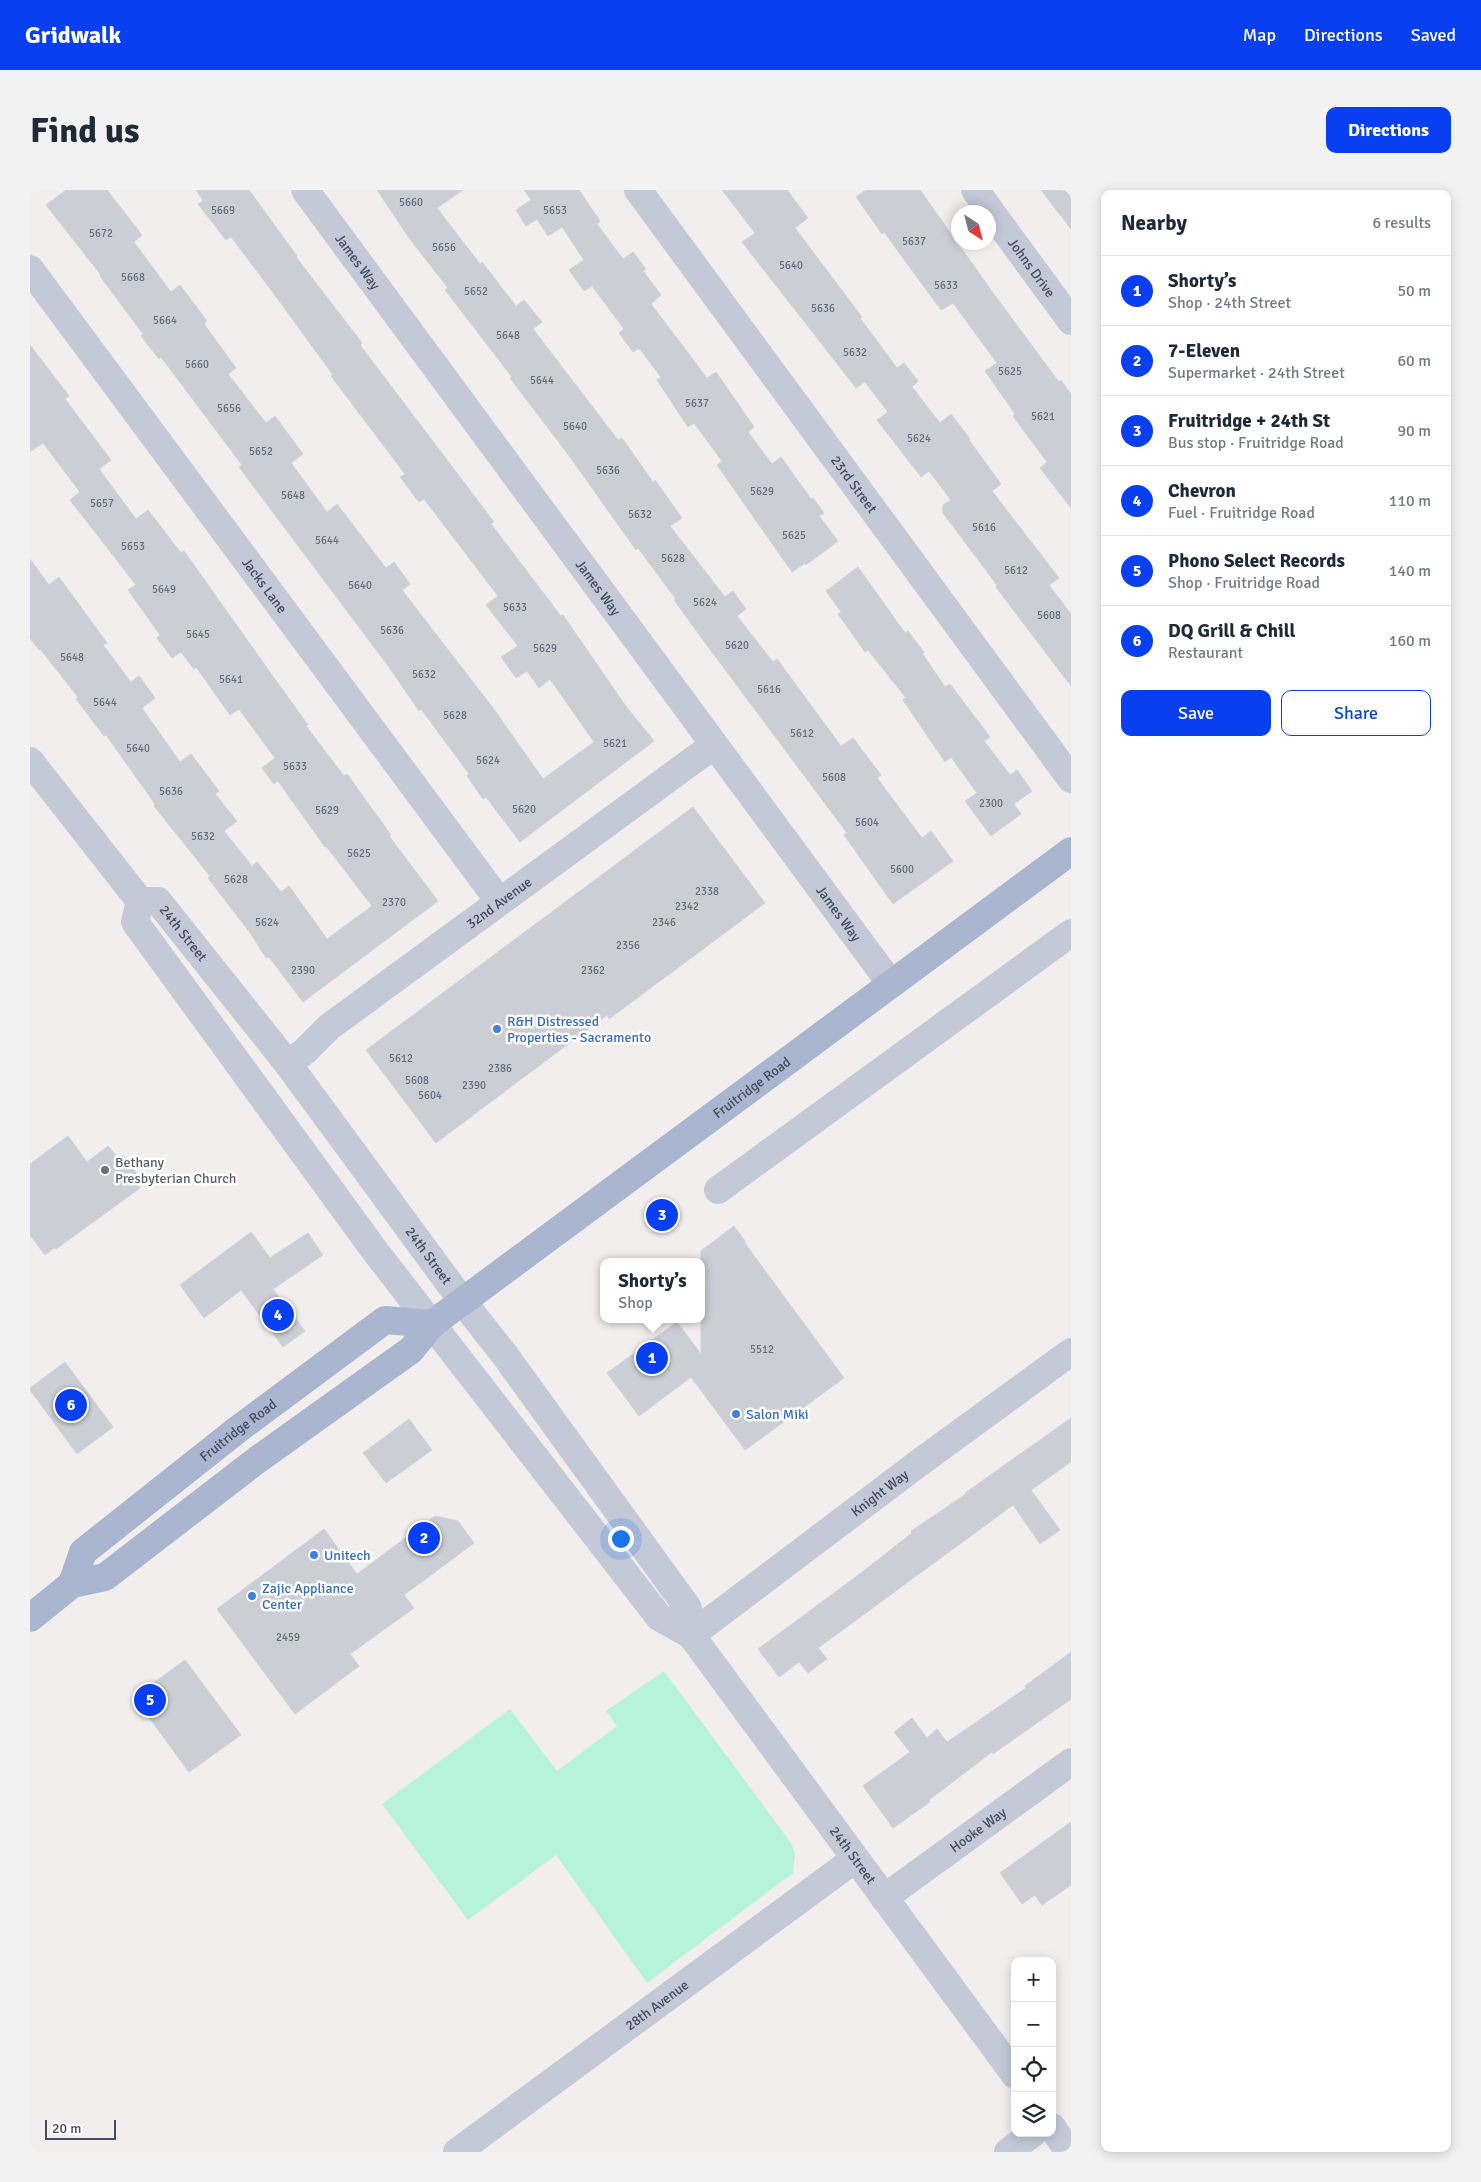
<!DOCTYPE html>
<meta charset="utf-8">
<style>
:root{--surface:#fff;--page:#f2f2f3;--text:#1f2937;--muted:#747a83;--line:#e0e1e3;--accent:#083ff1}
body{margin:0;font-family:Signika,sans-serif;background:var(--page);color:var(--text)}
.controls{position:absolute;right:15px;bottom:15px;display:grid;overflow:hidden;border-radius:10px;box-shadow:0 2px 12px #0003}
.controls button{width:45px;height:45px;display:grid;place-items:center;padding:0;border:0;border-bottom:1px solid var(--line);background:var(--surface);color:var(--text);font:25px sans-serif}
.compass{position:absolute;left:921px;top:15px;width:45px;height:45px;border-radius:50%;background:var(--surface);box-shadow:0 2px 12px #0003;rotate:144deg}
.scale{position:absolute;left:15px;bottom:12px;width:71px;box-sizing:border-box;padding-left:5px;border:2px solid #444c5d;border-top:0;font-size:14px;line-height:18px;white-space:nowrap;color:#444c5d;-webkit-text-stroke:4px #fff;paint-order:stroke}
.you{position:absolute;left:590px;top:1348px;width:18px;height:18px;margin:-12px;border:4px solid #fff;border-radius:50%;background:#1a73e8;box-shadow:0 0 0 8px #1a73e833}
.badge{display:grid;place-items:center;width:32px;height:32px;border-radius:50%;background:var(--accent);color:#fff;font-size:16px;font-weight:700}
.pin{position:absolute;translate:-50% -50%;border:2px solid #fff;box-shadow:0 1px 5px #0006}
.popup{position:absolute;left:570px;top:1068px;width:105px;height:65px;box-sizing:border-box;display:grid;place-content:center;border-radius:10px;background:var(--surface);filter:drop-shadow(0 1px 4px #0005);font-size:16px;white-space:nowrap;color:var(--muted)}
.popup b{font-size:19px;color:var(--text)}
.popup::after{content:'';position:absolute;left:50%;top:100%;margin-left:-10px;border:10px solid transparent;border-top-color:var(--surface)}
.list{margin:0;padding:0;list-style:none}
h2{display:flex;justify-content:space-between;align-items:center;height:65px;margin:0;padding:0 20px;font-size:21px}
h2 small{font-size:16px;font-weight:400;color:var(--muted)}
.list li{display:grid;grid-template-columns:32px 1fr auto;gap:15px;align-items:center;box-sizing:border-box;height:70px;padding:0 20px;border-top:1px solid var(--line)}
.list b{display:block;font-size:19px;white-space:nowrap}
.list p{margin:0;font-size:16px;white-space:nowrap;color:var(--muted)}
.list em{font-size:16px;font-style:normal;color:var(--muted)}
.actions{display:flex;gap:10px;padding:15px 20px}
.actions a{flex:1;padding:11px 0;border:1px solid var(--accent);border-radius:10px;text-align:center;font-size:18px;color:var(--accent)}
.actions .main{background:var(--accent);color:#fff}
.icon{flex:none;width:28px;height:28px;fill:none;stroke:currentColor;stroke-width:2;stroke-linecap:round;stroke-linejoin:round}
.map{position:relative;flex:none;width:1041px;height:1962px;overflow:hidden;border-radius:10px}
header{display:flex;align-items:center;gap:30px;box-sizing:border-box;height:70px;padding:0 25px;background:var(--accent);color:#fff}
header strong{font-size:24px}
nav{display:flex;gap:28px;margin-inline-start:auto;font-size:18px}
.intro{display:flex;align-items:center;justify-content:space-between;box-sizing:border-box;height:120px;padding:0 30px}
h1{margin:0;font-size:35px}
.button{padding:12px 22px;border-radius:10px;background:var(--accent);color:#fff;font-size:18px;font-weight:700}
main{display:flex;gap:30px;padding:0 30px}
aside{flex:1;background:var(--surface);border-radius:10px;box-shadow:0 2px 12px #0003}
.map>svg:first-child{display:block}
.green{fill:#b7f3da}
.building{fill:#ccced6;stroke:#d1d2da}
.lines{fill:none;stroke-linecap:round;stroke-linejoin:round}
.minor{stroke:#c3c9d7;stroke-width:28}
.major{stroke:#aab6d0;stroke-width:28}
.shop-dot{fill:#3f7fe0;stroke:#fff;stroke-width:2}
.worship-dot{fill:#6b7280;stroke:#fff;stroke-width:2}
.labels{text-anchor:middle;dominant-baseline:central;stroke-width:5;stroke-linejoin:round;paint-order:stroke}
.number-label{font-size:11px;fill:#666c7b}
.street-label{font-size:14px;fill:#444c5d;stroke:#fff}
.shop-label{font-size:14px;fill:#366cbe;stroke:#fff;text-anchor:start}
.worship-label{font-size:14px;fill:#5b616d;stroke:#fff;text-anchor:start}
</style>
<header>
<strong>Gridwalk</strong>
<nav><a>Map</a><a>Directions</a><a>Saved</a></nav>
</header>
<div class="intro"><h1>Find us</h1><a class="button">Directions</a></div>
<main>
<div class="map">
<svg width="1041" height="1962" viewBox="0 0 1041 1962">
<rect width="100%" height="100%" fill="#f1eeed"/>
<path class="green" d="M634,1481l127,172 4,11 -2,19 -146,110 -91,-128 -88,65 -86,-116 128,-95 47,62 60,-45 -11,-15z"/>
<g class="building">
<path d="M36,0h41l35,45 -8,7 37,50 9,-7 27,36 -3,3 32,44 -8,6 38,49 9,-7 28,38 -12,9 36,49 10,-8 49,64 8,-6 16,22 -8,6 94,122 47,67 51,-37 -44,-63 -11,9 -12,-17 -11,7 -15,-21 17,-11 -32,-41 12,-9 -74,-97 -5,3 -19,-25 5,-3 -74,-98 2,-1 -64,-88 -38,-50 -5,3 -28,-36 5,-3 -7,-11h53l48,66 -1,1 66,86 -2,2 134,177 -3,2 70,92 2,-1 62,90 29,36 -134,101 -34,-45 -3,2 -16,-23 2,-2 -48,-65 -2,2 -30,-44 -150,-200 3,-2 -81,-108 -2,2 -18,-23 2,-2 -43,-58 1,-1 -55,-70z"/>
<path d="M347,0h86l-26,18 43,56 2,-2 34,44 8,-6 18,22 -9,7 85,111 4,-2 31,44 2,-2 27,38 -12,8 55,71 8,-6 13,18 -9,7 36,46 4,-3 64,87 12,-8 28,37 -4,3 45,60 9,-7 22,30 -60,43 -49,-69 3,-2 -141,-189 -32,-44 2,-1 -38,-51 -2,2 -66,-93 -60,-79 2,-1 -67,-87 3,-2 -39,-50z"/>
<path d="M494,0h55l21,31 -3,3 26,35 10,-7 13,17 -3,2 18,24 -10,9 56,74 9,-6 38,55 -6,5 24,32 9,-7 30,42 2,-1 11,15 -5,3 19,25 -32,24 -1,-2 -13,9 -75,-107 5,-4 -28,-38 -6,4 -31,-47 4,-3 -22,-29 -6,4 -14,-19 5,-4 -32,-43 -8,5 -15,-21 15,-10 -22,-33 -14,9 -11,-17 -11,7 -10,-16 15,-10z"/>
<path d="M692,0h65l21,28 -13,10 67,89 -2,1 37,50 7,-5 14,18 -6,6 28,36 11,-9 19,25 -1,1 32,44 -9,7 67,87 -10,7 22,29v72l-57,-75 -18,-24 1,-2 -54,-72v-8l8,-5 -22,-29 -8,6 -44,-57 11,-8 -23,-30 -9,6 -114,-146 13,-9z"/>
<path d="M836,0h54l76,107 63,85 2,-2 10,14v114l-31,-40 7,-6 -34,-46 2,-2 -30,-43 12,-8 -44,-60 -12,7 -57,-78 -2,2 -26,-37z"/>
<path d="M1011,0h30v39z"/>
<path d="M0,155l39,51 -4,3 46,61 -12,9 37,50 12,-9 33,43 3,-2 93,131 31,43 -2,1 38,50 3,-2 44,61 -2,1 49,65 -135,101 -34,-45 -3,1 -15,-24 -43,-56 2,-2 -56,-70 1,-2 -49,-69 -2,1 -28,-37 2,-2 -38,-48 -1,1 -9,-12v-79l19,26 10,-8 48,66 -4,2 28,37 8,-6 16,22 -13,10 38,54 11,-8 28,37 -4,3 22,27 -13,10 28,35 5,-4 24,30 8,-6 38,53 45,-33 -46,-60 -1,1 -47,-66 -4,3 -12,-16 13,-10 -36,-49 -9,6 -34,-48 -2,2 -13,-17 -9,6 -15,-20 3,-3 -32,-45 8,-5 -66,-85 10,-8 -37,-49 -13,9z"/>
<path d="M828,377l47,66 3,-2 16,21 -2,1 23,34 5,-3 40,53 -6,4 26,34 7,-5 15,21 -18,13 7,10 -30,22 -26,-35 12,-8 -26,-36 -6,5 -42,-62 3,-2 -38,-48 -3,2 -27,-38 3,-2 -15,-21z"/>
<path d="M663,617l72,96 -156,116 -2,-4 -171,128 -70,-93z"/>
<path d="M38,946l19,26 21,-16 11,13 4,-4 17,23 -4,4 4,6 -84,61 -1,-2 -10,8 -15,-20v-71z"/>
<path d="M704,1036l11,15 -1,1 100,136 -99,72 -54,-73 -52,39 -32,-43 70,-51 24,32v-103z"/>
<path d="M221,1042l19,26 38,-25 15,22 -50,34 32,42 -22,16 -42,-57 -37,28 -24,-33z"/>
<path d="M35,1172l48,65 -36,27 -47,-64v-2z"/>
<path d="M1041,1228v44l-40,28 29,40 -20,14 -27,-39 -195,143 9,11 -19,14 -9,-11 -20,15 -21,-28 103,-76 51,-40 -1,-2 55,-37 -1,-1z"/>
<path d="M379,1229l23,31 -46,33 -23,-30z"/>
<path d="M405,1326l23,5 16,22 -70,52 10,13 -64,46 9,12 -64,48 -78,-105 107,-80 33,45z"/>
<path d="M1041,1462v47l-78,55 -1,-2 -63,48 1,2 -37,26 -30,-42 47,-34 -16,-20 18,-14 15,20 10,-9 10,13 79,-54 -1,-2z"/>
<path d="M155,1470l56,75 -52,37 -55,-75z"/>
<path d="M1041,1632v63l-29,20 -7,-10 -13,9 -22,-31z"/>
</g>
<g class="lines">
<g class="minor">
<path id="s1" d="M275,0l586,794"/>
<path id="s2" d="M608,0l433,589"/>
<path id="s3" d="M945,0l96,131"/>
<path id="s4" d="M0,79l469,632"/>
<path d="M0,571l110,140"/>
<path id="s5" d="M110,711l-5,21 240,329 284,366 32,18 324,440"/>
<path id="s6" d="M110,711h18l130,163 175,238 41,52 184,254 3,27"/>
<path id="s7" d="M258,874l17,-13 24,-24 385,-282"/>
<path d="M688,1000l353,-257"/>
<path id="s8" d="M661,1445l228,-172 152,-111"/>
<path id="s9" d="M854,1708l187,-136"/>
<path d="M1022,1937l17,25"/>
<path id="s10" d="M427,1962l398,-293"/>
<path d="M978,1962l25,-19"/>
</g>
<g class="major">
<path id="s11" d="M42,1394l11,-32 154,-122 148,-110 47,4"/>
<path id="s12" d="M0,1428l42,-34 33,-7 152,-117 154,-110 21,-26 639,-473"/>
</g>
</g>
<g class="shop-dot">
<circle cx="467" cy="839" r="5"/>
<circle cx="706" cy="1224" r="5"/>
<circle cx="284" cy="1365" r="5"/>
<circle cx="222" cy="1406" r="5"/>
</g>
<circle class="worship-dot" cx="75" cy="980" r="5"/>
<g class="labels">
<g class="number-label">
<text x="381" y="12">5660</text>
<text x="193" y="20">5669</text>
<text x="525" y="20">5653</text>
<text x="71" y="43">5672</text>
<text x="884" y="51">5637</text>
<text x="414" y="57">5656</text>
<text x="761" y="75">5640</text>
<text x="103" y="87">5668</text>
<text x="916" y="95">5633</text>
<text x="446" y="101">5652</text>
<text x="793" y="118">5636</text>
<text x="135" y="130">5664</text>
<text x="478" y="145">5648</text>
<text x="825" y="162">5632</text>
<text x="167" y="174">5660</text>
<text x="980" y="181">5625</text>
<text x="512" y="190">5644</text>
<text x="667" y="213">5637</text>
<text x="199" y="218">5656</text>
<text x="1013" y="226">5621</text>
<text x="545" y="236">5640</text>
<text x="889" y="248">5624</text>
<text x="231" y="261">5652</text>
<text x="578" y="280">5636</text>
<text x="732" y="301">5629</text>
<text x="263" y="305">5648</text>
<text x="72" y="313">5657</text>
<text x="610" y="324">5632</text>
<text x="954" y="337">5616</text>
<text x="764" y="345">5625</text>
<text x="297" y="350">5644</text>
<text x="103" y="356">5653</text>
<text x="643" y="368">5628</text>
<text x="986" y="380">5612</text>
<text x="330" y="395">5640</text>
<text x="134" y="399">5649</text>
<text x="675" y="412">5624</text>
<text x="485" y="417">5633</text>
<text x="1019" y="425">5608</text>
<text x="362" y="440">5636</text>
<text x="168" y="444">5645</text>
<text x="707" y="455">5620</text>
<text x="515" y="458">5629</text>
<text x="42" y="467">5648</text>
<text x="394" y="484">5632</text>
<text x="201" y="489">5641</text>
<text x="739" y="499">5616</text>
<text x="75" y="512">5644</text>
<text x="425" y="525">5628</text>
<text x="772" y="543">5612</text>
<text x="585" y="553">5621</text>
<text x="108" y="558">5640</text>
<text x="458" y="570">5624</text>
<text x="265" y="576">5633</text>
<text x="804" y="587">5608</text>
<text x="141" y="601">5636</text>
<text x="961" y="613">2300</text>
<text x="494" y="619">5620</text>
<text x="297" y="620">5629</text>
<text x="837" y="632">5604</text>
<text x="173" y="646">5632</text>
<text x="329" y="663">5625</text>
<text x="872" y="679">5600</text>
<text x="206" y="689">5628</text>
<text x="677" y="701">2338</text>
<text x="364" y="712">2370</text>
<text x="657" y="716">2342</text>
<text x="237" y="732">5624</text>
<text x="634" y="732">2346</text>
<text x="598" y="755">2356</text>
<text x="273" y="780">2390</text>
<text x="563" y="780">2362</text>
<text x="371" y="868">5612</text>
<text x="470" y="878">2386</text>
<text x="387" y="890">5608</text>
<text x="444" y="895">2390</text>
<text x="400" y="905">5604</text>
<text x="732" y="1159">5512</text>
<text x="258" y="1447">2459</text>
</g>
<g class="street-label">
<text stroke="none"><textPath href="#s1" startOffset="89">James Way</textPath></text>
<text stroke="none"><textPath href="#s3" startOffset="96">Johns Drive</textPath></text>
<text stroke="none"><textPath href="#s2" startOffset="365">23rd Street</textPath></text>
<text stroke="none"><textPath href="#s4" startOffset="394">Jacks Lane</textPath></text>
<text stroke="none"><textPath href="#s1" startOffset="494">James Way</textPath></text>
<text stroke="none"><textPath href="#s7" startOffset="266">32nd Avenue</textPath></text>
<text stroke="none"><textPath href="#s1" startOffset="899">James Way</textPath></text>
<text stroke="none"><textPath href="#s6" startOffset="59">24th Street</textPath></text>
<text stroke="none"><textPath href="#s12" startOffset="900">Fruitridge Road</textPath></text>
<text stroke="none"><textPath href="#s6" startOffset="464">24th Street</textPath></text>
<text stroke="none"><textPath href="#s11" startOffset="231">Fruitridge Road</textPath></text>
<text stroke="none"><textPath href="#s8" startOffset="236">Knight Way</textPath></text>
<text stroke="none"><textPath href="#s9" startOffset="116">Hooke Way</textPath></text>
<text stroke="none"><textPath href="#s5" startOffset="1202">24th Street</textPath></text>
<text stroke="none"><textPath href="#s10" startOffset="248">28th Avenue</textPath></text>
</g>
<g class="shop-label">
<text x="477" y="831">R&amp;H Distressed<tspan x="477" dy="16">Properties - Sacramento</tspan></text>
<text x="716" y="1224">Salon Miki</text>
<text x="294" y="1365">Unitech</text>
<text x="232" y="1398">Zajic Appliance<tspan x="232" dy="16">Center</tspan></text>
</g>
<g class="worship-label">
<text x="85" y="972">Bethany<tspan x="85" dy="16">Presbyterian Church</tspan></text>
</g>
</g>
</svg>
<div class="controls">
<button>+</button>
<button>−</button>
<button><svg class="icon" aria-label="locate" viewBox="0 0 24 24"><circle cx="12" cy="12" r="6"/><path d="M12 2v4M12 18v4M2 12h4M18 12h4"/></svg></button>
<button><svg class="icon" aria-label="layers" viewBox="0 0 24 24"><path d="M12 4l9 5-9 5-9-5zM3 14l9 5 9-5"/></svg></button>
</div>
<svg class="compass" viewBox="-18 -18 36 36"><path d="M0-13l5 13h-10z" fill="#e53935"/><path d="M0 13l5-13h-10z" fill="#747a83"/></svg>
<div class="scale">20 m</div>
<div class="you"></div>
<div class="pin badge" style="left:622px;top:1168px">1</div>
<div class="popup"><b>Shorty’s</b>Shop</div>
<div class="pin badge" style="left:394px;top:1348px">2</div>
<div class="pin badge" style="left:632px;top:1025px">3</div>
<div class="pin badge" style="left:248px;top:1125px">4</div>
<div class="pin badge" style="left:120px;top:1510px">5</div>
<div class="pin badge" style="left:41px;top:1215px">6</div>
</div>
<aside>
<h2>Nearby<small>6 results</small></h2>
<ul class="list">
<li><span class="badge">1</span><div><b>Shorty’s</b><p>Shop · 24th Street</p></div><em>50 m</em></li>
<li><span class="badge">2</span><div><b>7-Eleven</b><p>Supermarket · 24th Street</p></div><em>60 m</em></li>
<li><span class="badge">3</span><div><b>Fruitridge + 24th St</b><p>Bus stop · Fruitridge Road</p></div><em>90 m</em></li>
<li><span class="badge">4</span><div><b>Chevron</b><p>Fuel · Fruitridge Road</p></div><em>110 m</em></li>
<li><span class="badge">5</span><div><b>Phono Select Records</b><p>Shop · Fruitridge Road</p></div><em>140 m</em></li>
<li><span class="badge">6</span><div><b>DQ Grill &amp; Chill</b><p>Restaurant</p></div><em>160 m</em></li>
</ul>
<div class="actions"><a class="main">Save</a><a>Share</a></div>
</aside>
</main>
